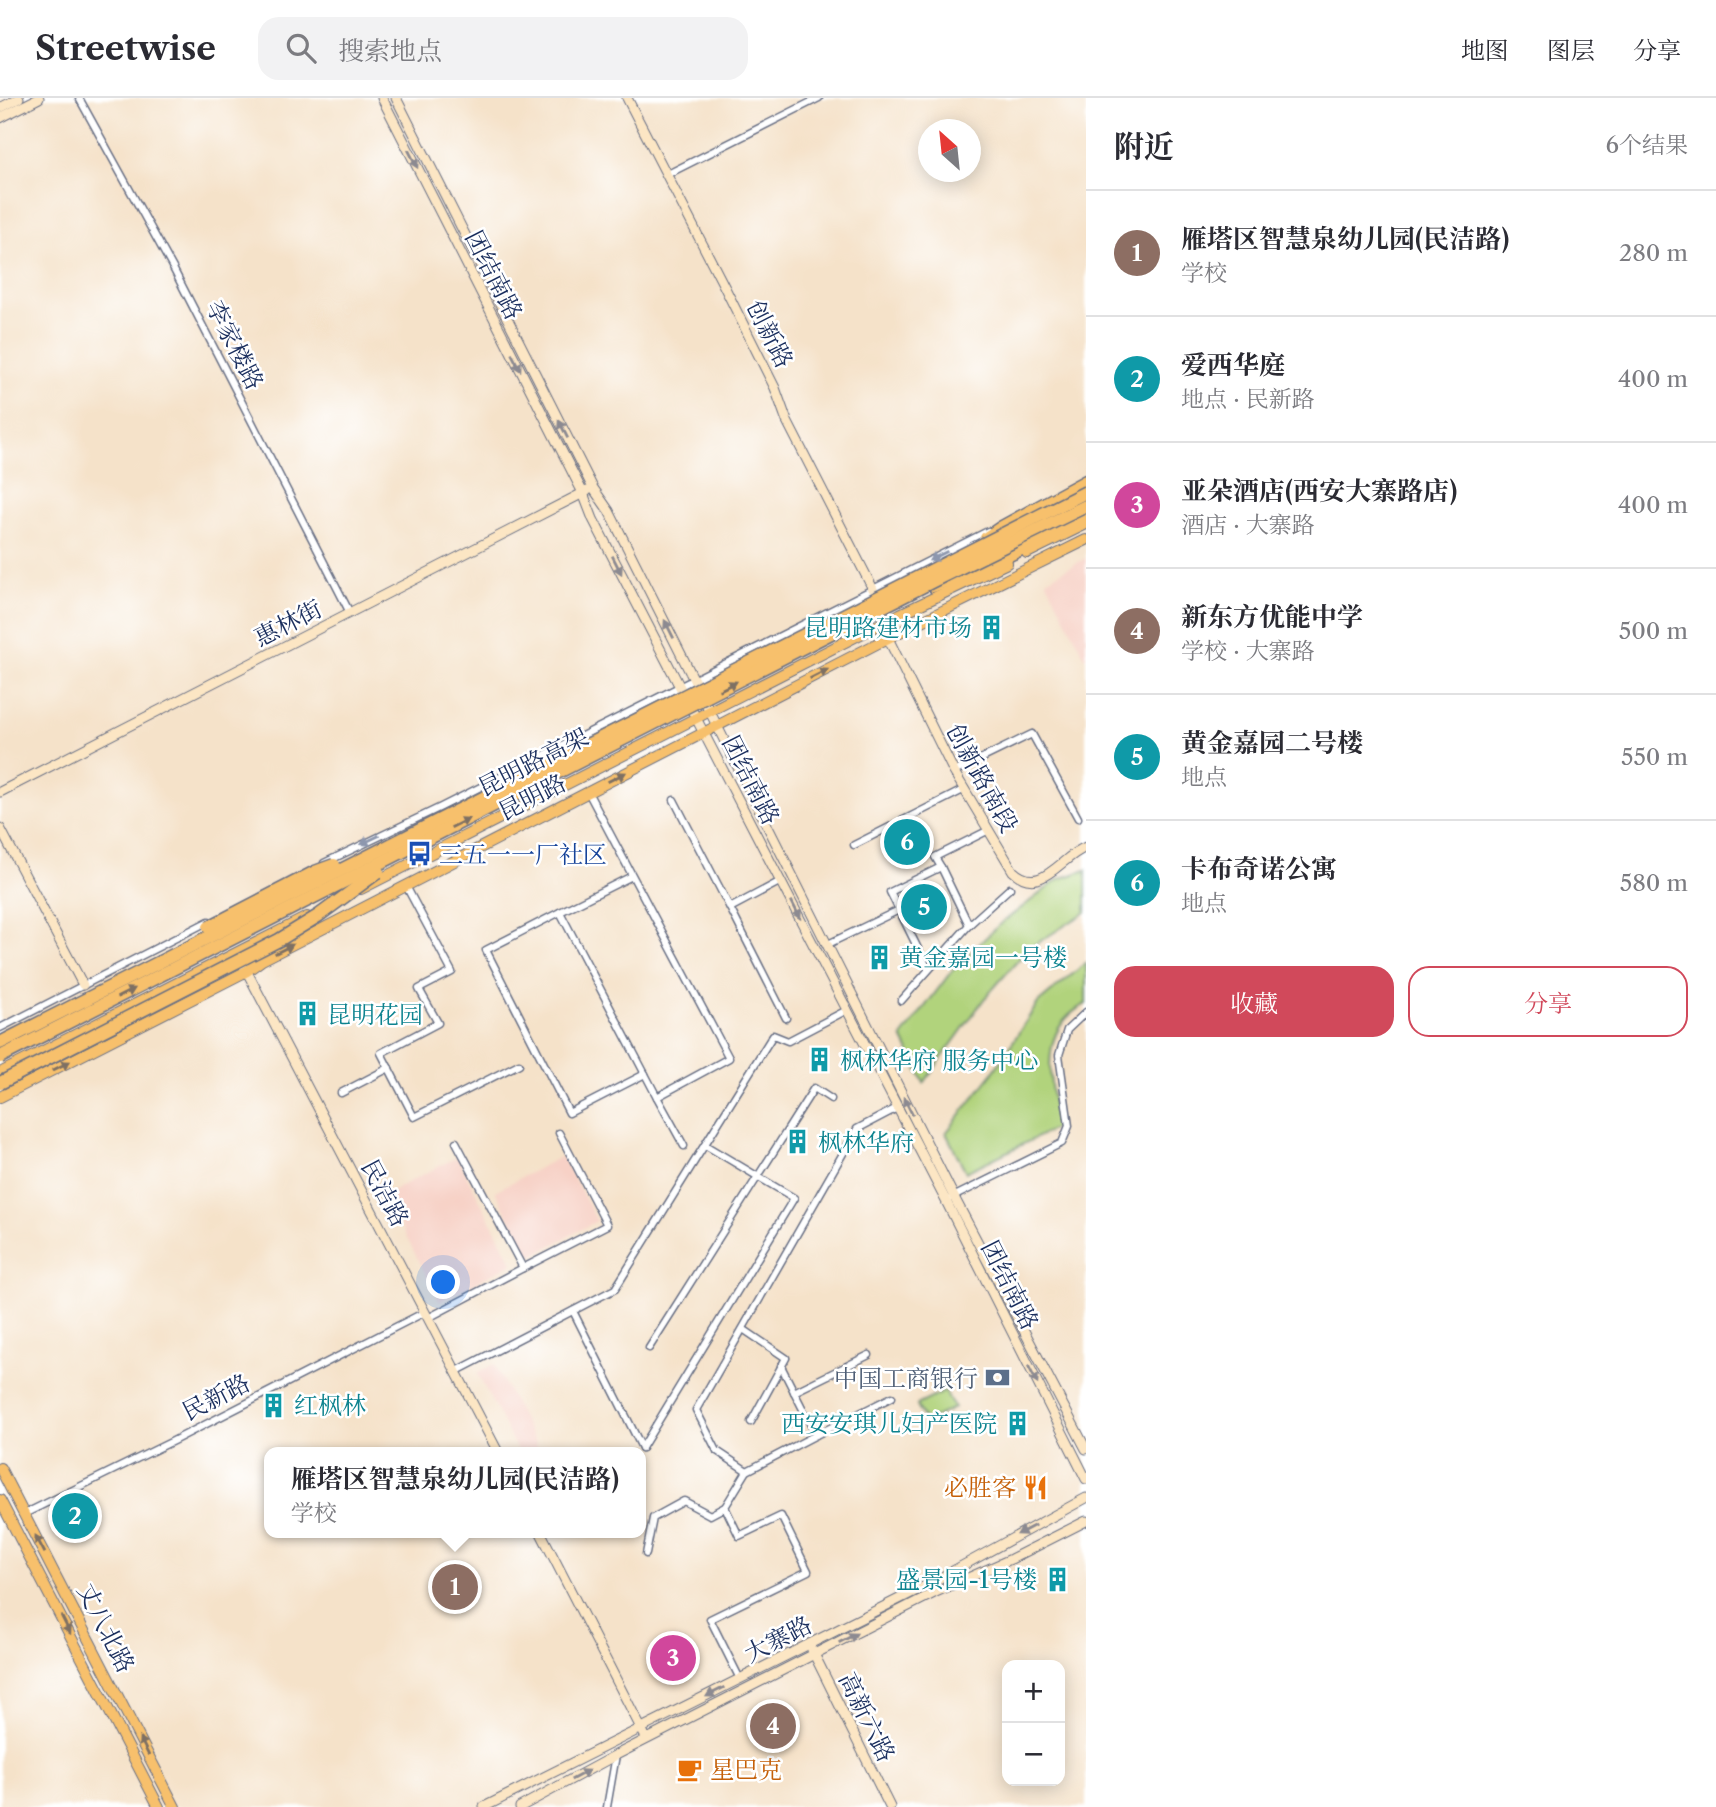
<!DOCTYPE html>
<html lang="zh">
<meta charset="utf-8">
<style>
:root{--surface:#fff;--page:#f2f2f3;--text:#2b2b33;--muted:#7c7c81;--line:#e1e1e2;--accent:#d1495b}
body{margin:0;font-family:"Libre Caslon Text","Noto Serif SC",serif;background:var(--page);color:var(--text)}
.controls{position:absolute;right:21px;bottom:21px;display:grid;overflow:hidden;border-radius:14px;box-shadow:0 4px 18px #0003}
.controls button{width:63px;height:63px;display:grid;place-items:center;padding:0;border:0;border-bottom:2px solid var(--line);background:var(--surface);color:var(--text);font:35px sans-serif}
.compass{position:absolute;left:918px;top:21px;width:63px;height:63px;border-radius:50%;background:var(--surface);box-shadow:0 4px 18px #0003;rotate:333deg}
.you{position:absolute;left:444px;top:1185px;width:24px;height:24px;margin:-18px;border:5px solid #fff;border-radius:50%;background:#1a73e8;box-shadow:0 0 0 10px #1a73e833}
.badge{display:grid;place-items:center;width:46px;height:46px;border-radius:50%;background:var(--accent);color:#fff;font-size:23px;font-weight:700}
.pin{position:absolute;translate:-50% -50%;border:4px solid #fff;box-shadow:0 2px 7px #0006}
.popup{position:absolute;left:264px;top:1349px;width:382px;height:91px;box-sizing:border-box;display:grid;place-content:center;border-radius:14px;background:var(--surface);filter:drop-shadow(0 2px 5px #0005);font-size:23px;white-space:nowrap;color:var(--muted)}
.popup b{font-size:26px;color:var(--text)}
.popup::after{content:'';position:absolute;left:50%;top:100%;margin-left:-14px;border:14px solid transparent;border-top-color:var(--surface)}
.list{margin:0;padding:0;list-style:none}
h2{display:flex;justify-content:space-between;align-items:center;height:91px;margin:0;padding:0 28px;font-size:30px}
h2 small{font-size:23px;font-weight:400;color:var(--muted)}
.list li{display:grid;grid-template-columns:46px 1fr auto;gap:21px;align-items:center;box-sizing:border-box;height:126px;padding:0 28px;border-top:2px solid var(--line)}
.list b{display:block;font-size:26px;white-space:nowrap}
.list p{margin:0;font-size:23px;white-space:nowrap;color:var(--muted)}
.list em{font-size:23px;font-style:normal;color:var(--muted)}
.actions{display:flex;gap:14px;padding:21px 28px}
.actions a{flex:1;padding:16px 0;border:2px solid var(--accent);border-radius:21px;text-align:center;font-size:24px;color:var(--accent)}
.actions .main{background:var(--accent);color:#fff}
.icon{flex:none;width:38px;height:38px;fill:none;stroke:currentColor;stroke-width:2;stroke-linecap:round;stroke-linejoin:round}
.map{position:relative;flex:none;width:1086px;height:1709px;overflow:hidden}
header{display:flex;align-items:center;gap:42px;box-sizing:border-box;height:98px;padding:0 35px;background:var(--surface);border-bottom:2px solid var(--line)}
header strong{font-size:33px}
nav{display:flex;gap:38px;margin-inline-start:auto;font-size:24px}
.search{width:490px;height:63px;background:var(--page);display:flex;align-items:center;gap:18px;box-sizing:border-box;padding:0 24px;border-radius:21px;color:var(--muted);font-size:26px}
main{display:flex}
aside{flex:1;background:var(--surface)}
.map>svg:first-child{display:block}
.built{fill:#f7d1c6}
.green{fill:#b1d37c;stroke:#66816d;stroke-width:2}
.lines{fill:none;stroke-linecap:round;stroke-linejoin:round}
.street-casing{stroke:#676e83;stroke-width:9}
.secondary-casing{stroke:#676e83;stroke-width:11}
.primary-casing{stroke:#676e83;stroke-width:12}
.highway-casing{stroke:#676e83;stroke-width:15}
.street{stroke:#fff;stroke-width:6}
.secondary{stroke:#fce6c4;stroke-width:9}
.primary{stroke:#f7c06c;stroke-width:10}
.highway{stroke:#f7c06c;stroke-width:12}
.highway-bridge-casing{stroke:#676e83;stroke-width:15;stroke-linecap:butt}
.highway-bridge{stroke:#f7c06c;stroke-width:12}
.oneway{fill:#8c8a91}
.oneway2{fill:#8d97ae}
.oneway3{fill:#7e7064}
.labels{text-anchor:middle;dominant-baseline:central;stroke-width:5;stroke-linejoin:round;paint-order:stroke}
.street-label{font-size:24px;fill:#1b2f5e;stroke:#fff}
.culture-label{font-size:24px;fill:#0d838f;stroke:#fff;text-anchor:start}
.transit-label{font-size:24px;fill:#164399;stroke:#fff;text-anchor:start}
.service-label{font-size:24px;fill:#4e5e75;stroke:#fff;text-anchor:end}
.food-label{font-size:24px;fill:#c56008;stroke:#fff;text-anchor:end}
</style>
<header>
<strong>Streetwise</strong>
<div class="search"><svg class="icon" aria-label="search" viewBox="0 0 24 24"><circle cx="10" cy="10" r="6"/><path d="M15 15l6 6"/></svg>搜索地点</div>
<nav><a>地图</a><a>图层</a><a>分享</a></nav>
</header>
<main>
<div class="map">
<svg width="1086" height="1709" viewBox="0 0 1086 1709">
<rect width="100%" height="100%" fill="#fff"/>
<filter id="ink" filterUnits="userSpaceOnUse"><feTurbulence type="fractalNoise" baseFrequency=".0143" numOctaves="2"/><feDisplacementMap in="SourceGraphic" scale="14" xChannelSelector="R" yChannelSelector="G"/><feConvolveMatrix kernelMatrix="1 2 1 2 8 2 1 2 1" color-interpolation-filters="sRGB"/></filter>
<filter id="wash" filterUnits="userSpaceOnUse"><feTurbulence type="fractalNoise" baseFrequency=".00686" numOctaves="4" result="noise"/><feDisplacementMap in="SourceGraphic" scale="28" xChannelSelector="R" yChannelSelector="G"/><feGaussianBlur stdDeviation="1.57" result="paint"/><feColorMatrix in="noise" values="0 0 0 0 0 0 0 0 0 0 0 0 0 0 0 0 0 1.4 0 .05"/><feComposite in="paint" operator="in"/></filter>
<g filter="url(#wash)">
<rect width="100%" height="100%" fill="#f5e2c9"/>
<g class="built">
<path d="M1086,460v101l-40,-79z"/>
<path d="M562,1058l35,65 -67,36 -35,-66z"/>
<path d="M457,1059l56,106 -73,38 -56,-106z"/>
<path d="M494,1266l46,88h-22l-41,-79z"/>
</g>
<g class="green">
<path d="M1086,772v42l-58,37 -44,50 -60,84 -22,-46 52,-69 45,-43 60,-46z"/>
<path d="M1086,865v41c-51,25 -34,78 -30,124l-90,44 -20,-39 46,-59 46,-71z"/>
<path d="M945,1293l9,17 -29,14 -8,-17z"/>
</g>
</g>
<g filter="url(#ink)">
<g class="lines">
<defs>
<g id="street">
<path d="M79,0l95,172 176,343"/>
<path d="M666,77l153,-77"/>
<path d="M954,674l78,-38 46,84"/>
<path d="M588,694l141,266 -72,39 -97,-185 72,-36"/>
<path d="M674,702l56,108"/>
<path d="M854,747l111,-56"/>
<path d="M324,765l117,-56 547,-276"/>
<path d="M941,769l28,58"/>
<path d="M781,783l-51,27 56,110"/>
<path d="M406,788l46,86 -33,17 19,34 -57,30 33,64 105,-53"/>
<path d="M899,812l29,59"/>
<path d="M560,814l-74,38 83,163 76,-39"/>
<path d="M826,847l73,-35 -9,-18 51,-25 -6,-10 54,-27"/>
<path d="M901,903l68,-76 41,-37"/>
<path d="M0,930l209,-107"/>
<path d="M341,995l48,-25"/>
<path d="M657,999l27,49"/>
<path d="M951,1100l111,-55 7,-17 -10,-71 8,-25 19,-18"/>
<path d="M523,1170l84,-43 -48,-92"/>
<path d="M573,1213l69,137"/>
<path d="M428,1220l95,-50 -67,-126"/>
<path d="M743,1231l43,29 -35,64"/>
<path d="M649,1250l165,-260 17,11"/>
<path d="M781,1268l35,69 76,-38"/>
<path d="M455,1274l160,-83 158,-254 15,6 59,-31"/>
<path d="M794,1294l75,-37"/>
<path d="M642,1350l152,-250 -89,-53"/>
<path d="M747,1373l-30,-20 -21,-41 161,-281 40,-21"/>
<path d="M24,1416l149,-73 252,-129"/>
<path d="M646,1456l7,-36 31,-17 26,14 15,-8"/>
<path d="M740,1581l-30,-60 98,-48 -27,-55 -42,20 -14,-29 22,-36 69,-36"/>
<path d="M607,1709l9,-52"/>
</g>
<g id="secondary">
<path d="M382,0l201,395 10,26 353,682 140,278"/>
<path d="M396,0l197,390 16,23 345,686 132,252"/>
<path d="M627,0l96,186 52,104 12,33 86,168"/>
<path d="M0,10l19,-10"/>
<path d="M0,20l39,-20"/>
<path d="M881,526l73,148 59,99c28,26 47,-14 73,-24"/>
<path d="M0,694l587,-301"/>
<path d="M0,730l83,157"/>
<path d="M244,868l254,486"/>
<path d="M541,1435l103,201"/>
<path d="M812,1552l78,157"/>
<path d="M484,1709l447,-224 155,-85"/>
<path d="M520,1709l96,-52 320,-163 75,-33 75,-38"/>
</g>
<g id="primary">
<path d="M1027,455l59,-29"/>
<path d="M361,791l539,-275 107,-51"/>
<path d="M0,975l307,-156"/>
<path d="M0,999l247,-126 15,-11 626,-322 198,-98"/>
<path d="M0,1370l175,339"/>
<path d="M0,1402l159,307"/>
</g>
<g id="highway">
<path d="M986,440l16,-11 84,-46"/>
<path d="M933,488l64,-25 89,-44"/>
</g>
</defs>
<use href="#street" class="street-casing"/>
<use href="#secondary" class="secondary-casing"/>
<use href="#primary" class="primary-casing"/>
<use href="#highway" class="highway-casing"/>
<use href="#street" class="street"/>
<use href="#secondary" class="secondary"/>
<use href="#primary" class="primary"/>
<use href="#highway" class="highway"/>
<defs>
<g id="highway-bridge">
<path d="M209,829l106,-55 19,-7"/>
<path d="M0,945l1086,-551"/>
<path d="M0,959l935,-477 151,-74"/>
<path d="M0,985l279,-143 39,-24 60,-44"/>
</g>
</defs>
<use href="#highway-bridge" class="highway-bridge-casing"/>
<use href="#highway-bridge" class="highway-bridge"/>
</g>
<defs><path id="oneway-solid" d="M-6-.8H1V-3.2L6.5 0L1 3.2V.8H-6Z" transform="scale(1.75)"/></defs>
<g class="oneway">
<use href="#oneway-solid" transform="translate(413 61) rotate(63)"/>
<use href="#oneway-solid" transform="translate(516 264) rotate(63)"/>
<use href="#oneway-solid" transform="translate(563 331) rotate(-117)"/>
<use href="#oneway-solid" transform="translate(617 467) rotate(63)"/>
<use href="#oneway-solid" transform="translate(669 531) rotate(-117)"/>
<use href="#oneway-solid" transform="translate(796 812) rotate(63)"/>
<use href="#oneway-solid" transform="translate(908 1008) rotate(-117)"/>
<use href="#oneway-solid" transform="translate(1033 1277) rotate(63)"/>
<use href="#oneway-solid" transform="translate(1026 1432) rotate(152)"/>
<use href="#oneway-solid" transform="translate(848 1540) rotate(-27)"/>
<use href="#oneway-solid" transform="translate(715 1594) rotate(153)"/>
<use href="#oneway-solid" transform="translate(580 1677) rotate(-28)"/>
</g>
<g class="oneway2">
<use href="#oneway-solid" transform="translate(938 458) rotate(153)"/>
<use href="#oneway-solid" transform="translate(370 742) rotate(154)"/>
</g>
<g class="oneway3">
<use href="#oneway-solid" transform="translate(819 576) rotate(-27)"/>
<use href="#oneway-solid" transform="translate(728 588) rotate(-27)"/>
<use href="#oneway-solid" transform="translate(617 679) rotate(-27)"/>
<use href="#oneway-solid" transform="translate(460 725) rotate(-27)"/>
<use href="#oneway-solid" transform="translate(284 851) rotate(-27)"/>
<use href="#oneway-solid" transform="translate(126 895) rotate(-27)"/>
<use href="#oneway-solid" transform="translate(61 968) rotate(-27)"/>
<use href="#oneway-solid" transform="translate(40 1446) rotate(-118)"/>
<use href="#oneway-solid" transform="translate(66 1527) rotate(63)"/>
<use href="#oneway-solid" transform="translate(144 1648) rotate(-117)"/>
</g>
</g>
<defs>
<symbol id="building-bare" viewBox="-9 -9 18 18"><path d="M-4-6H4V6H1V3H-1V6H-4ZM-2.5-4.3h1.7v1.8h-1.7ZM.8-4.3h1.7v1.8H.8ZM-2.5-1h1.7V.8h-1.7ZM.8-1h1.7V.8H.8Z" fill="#0f9aa8" stroke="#fff" stroke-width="2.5" paint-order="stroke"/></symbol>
<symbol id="bus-bare" viewBox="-9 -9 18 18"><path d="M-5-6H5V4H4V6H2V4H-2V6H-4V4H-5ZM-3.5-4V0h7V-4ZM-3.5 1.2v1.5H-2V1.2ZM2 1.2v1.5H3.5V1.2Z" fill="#1a4fb4" stroke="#fff" stroke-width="2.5" paint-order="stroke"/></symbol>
<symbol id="bank-bare" viewBox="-9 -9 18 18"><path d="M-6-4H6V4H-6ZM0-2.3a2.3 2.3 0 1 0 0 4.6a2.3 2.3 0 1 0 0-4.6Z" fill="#5c6f8a" stroke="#fff" stroke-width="2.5" paint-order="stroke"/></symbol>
<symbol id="restaurant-bare" viewBox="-9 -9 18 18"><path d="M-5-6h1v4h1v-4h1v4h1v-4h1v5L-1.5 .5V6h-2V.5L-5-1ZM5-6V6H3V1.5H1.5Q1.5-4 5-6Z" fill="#e8710a" stroke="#fff" stroke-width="2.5" paint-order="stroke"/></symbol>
<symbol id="cafe-bare" viewBox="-9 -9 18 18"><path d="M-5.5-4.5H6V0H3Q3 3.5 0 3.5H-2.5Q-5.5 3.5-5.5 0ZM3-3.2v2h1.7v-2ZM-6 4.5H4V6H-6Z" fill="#e8710a" stroke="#fff" stroke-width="2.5" paint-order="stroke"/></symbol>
</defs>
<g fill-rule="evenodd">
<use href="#building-bare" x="974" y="512" width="35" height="35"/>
<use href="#bus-bare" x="402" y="738" width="35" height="35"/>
<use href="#building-bare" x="862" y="842" width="35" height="35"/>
<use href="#building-bare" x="290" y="898" width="35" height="35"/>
<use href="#building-bare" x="802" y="944" width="35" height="35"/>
<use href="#building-bare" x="780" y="1026" width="35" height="35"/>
<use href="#bank-bare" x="980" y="1262" width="35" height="35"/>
<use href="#building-bare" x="256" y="1290" width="35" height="35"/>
<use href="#building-bare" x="1000" y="1308" width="35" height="35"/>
<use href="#restaurant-bare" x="1018" y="1372" width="35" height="35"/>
<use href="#building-bare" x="1040" y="1464" width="35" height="35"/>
<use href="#cafe-bare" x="672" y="1654" width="35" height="35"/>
</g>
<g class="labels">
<g class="street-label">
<text transform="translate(494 177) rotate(63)">团结南路</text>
<text transform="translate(770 236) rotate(63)">创新路</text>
<text transform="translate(235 247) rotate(63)">李家楼路</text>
<text transform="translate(288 525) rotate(-27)">惠林街</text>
<text transform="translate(533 664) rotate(-27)">昆明路高架</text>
<text transform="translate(982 680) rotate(61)">创新路南段</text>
<text transform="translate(751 682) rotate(63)">团结南路</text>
<text transform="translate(532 699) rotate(-27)">昆明路</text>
<text transform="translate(385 1095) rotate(62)">民洁路</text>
<text transform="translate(1010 1187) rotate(63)">团结南路</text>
<text transform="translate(216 1299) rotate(-27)">民新路</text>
<text transform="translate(106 1530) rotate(63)">丈八北路</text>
<text transform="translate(778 1541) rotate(-27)">大寨路</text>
<text transform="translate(867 1619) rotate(64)">高新六路</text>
</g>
<g class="culture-label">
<text x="972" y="529" text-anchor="end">昆明路建材市场</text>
<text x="899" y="859">黄金嘉园一号楼</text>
<text x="327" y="916">昆明花园</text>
<text x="840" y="962">枫林华府 服务中心</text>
<text x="818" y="1044">枫林华府</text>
<text x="294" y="1307">红枫林</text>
<text x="997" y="1325" text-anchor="end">西安安琪儿妇产医院</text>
<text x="1037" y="1481" text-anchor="end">盛景园-1号楼</text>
</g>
<g class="transit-label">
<text x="439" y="756">三五一一厂社区</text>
</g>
<g class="service-label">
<text x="978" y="1280">中国工商银行</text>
</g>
<g class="food-label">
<text x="1016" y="1389">必胜客</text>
<text x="710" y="1671" text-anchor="start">星巴克</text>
</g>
</g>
</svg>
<div class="controls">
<button>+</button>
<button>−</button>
</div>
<svg class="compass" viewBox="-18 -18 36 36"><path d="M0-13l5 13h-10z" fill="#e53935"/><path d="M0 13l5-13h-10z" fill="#7c7c81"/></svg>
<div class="you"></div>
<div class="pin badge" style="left:455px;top:1489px;background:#8d6e63">1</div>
<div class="popup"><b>雁塔区智慧泉幼儿园(民洁路)</b>学校</div>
<div class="pin badge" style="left:75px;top:1418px;background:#0f9aa8">2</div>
<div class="pin badge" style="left:673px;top:1560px;background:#d1479c">3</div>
<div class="pin badge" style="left:773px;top:1628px;background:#8d6e63">4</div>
<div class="pin badge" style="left:924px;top:809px;background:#0f9aa8">5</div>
<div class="pin badge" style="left:907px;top:744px;background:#0f9aa8">6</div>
</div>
<aside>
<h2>附近<small>6个结果</small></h2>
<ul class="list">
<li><span class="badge" style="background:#8d6e63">1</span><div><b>雁塔区智慧泉幼儿园(民洁路)</b><p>学校</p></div><em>280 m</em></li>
<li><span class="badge" style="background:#0f9aa8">2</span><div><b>爱西华庭</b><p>地点 · 民新路</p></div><em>400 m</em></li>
<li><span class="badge" style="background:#d1479c">3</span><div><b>亚朵酒店(西安大寨路店)</b><p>酒店 · 大寨路</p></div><em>400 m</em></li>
<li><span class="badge" style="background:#8d6e63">4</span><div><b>新东方优能中学</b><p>学校 · 大寨路</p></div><em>500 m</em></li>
<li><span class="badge" style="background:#0f9aa8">5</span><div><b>黄金嘉园二号楼</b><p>地点</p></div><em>550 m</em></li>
<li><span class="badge" style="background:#0f9aa8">6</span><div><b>卡布奇诺公寓</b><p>地点</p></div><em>580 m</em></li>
</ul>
<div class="actions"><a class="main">收藏</a><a>分享</a></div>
</aside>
</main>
